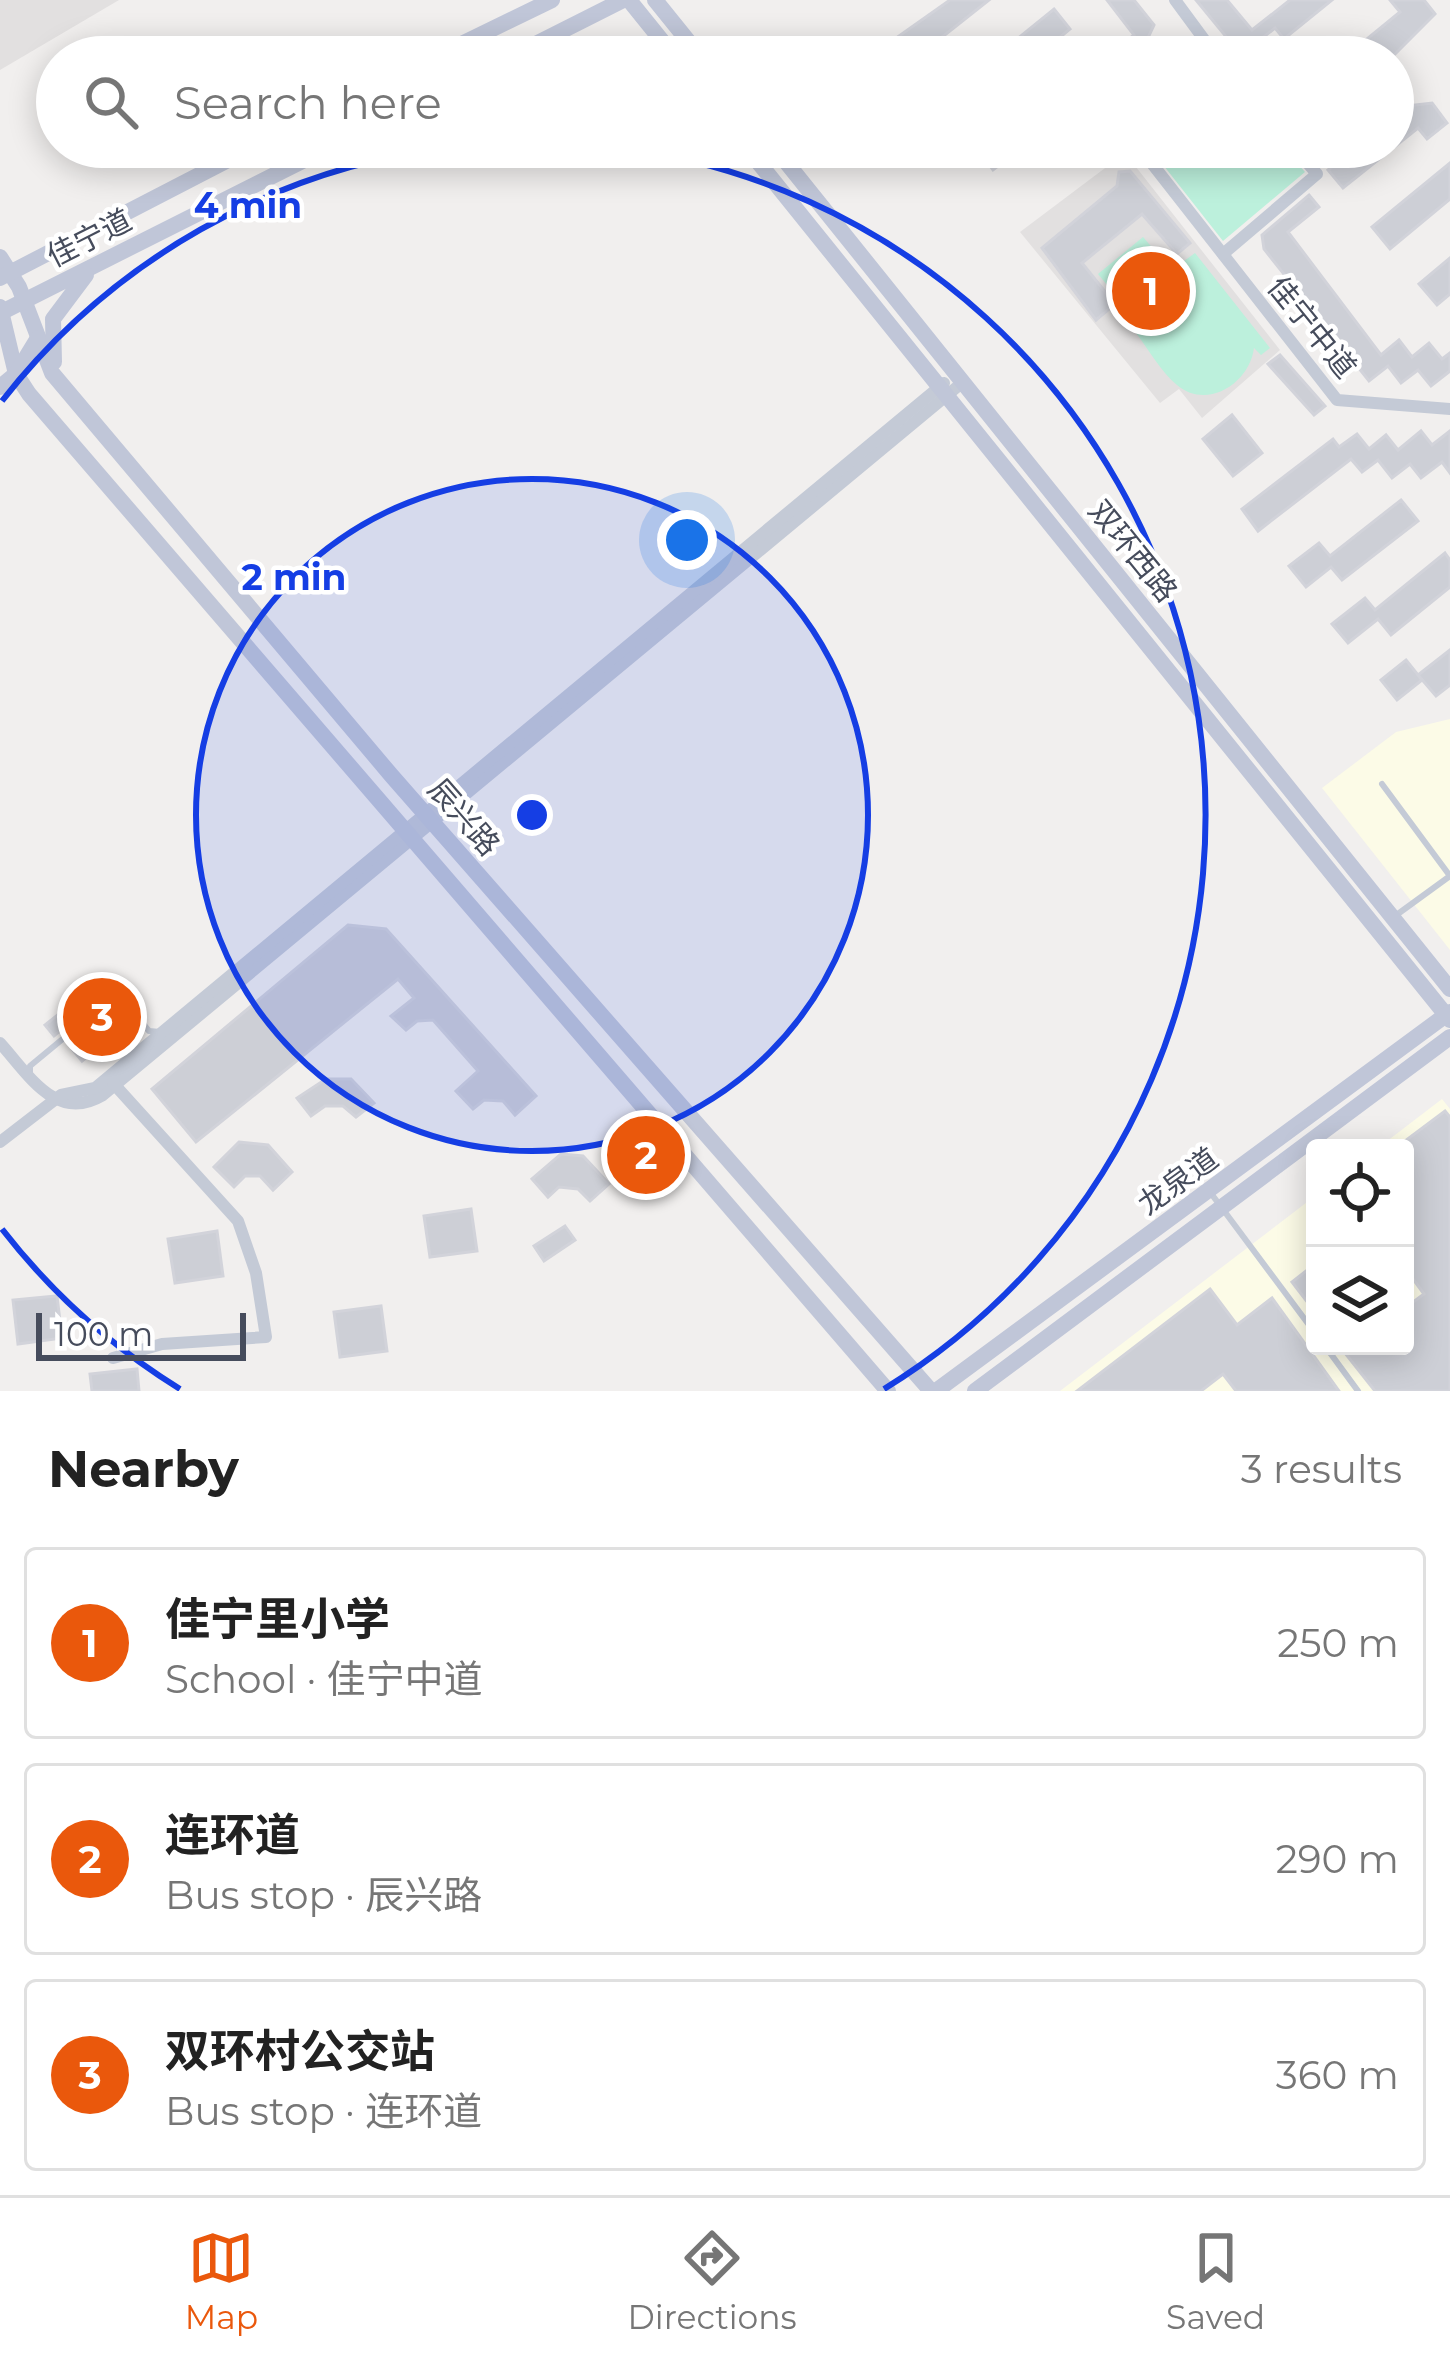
<!DOCTYPE html>
<meta charset="utf-8">
<style>
:root{--surface:#fff;--page:#f2f2f2;--text:#222;--muted:#767676;--line:#e0e0e0;--accent:#ea580c}
body{margin:0;font-family:Montserrat,"Noto Sans SC",sans-serif;background:var(--page);color:var(--text)}
.controls{position:absolute;right:36px;bottom:36px;display:grid;overflow:hidden;border-radius:12px;box-shadow:0 6px 30px #0003}
.controls button{width:108px;height:108px;display:grid;place-items:center;padding:0;border:0;border-bottom:3px solid var(--line);background:var(--surface);color:var(--text);font:60px sans-serif}
.scale{position:absolute;left:36px;bottom:30px;width:210px;box-sizing:border-box;padding-left:12px;border:6px solid #464c5c;border-top:0;font-size:33px;line-height:42px;white-space:nowrap;color:#464c5c;-webkit-text-stroke:9px #fff;paint-order:stroke}
.you{position:absolute;left:687px;top:540px;width:42px;height:42px;margin:-30px;border:9px solid #fff;border-radius:50%;background:#1a73e8;box-shadow:0 0 0 18px #1a73e833}
.badge{display:grid;place-items:center;width:78px;height:78px;border-radius:50%;background:var(--accent);color:#fff;font-size:39px;font-weight:700}
.pin{position:absolute;translate:-50% -50%;border:6px solid #fff;box-shadow:0 3px 12px #0006}
.list{margin:0;padding:0;list-style:none}
h2{display:flex;justify-content:space-between;align-items:center;height:156px;margin:0;padding:0 48px;font-size:51px}
h2 small{font-size:39px;font-weight:400;color:var(--muted)}
.list li{display:grid;grid-template-columns:78px 1fr auto;gap:36px;align-items:center;box-sizing:border-box;height:192px;margin:0 24px 24px;padding:0 24px;border:3px solid var(--line);border-radius:12px}
.list b{display:block;font-size:45px;white-space:nowrap}
.list p{margin:0;font-size:39px;white-space:nowrap;color:var(--muted)}
.list em{font-size:39px;font-style:normal;color:var(--muted)}
.icon{flex:none;width:66px;height:66px;fill:none;stroke:currentColor;stroke-width:2;stroke-linecap:round;stroke-linejoin:round}
.map{position:relative;flex:none;width:1450px;height:1391px;overflow:hidden}
.search{position:absolute;background:var(--surface);box-shadow:0 6px 30px #0003;left:36px;right:36px;top:36px;height:132px;display:flex;align-items:center;gap:30px;box-sizing:border-box;padding:0 42px;border-radius:66px;color:var(--muted);font-size:45px}
.sheet{height:804px;background:var(--surface)}
nav{display:flex;justify-content:space-around;align-items:center;box-sizing:border-box;height:168px;border-top:3px solid var(--line);background:var(--surface);font-size:33px;color:var(--muted)}
nav a{display:grid;justify-items:center;gap:6px}
nav .on{color:var(--accent)}
.map>svg:first-child{display:block}
.commercial{fill:#fcfbe7}
.education{fill:#e2e0e0}
.green{fill:#bcf0dc}
.building{fill:#cdcfd6;stroke:#d2d3da;stroke-width:3}
.lines{fill:none;stroke-linecap:round;stroke-linejoin:round}
.lane{stroke:#c4cad6;stroke-width:6}
.street{stroke:#c4cad6;stroke-width:12}
.secondary{stroke:#c0c6d8;stroke-width:16}
.ring{fill:none;stroke:#153ee4;stroke-width:6}
.labels{text-anchor:middle;dominant-baseline:central;stroke-width:9;stroke-linejoin:round;paint-order:stroke}
.street-label{font-size:30px;fill:#464c5c;stroke:#fff}
.centre{fill:#153ee4;stroke:#fff;stroke-width:6}
.ring-label{font-size:36px;text-anchor:middle;font-weight:bold;fill:#153ee4;stroke:#fff;stroke-width:9;stroke-linejoin:round;paint-order:stroke}
</style>
<div class="map">
<svg width="1450" height="1391" viewBox="0 0 1450 1391">
<rect width="100%" height="100%" fill="#f1efee"/>
<g class="commercial">
<path d="M1450,719v231l-128,-162 74,-56z"/>
<path d="M1442,1099l8,10v282h-390l255,-195v150h90v-198h-27z"/>
</g>
<g class="education">
<path d="M0,0h119l-119,70z"/>
<path d="M1125,153l155,197 -78,68 -23,-29 -19,14 -140,-171z"/>
</g>
<g class="green">
<path d="M1149,147h134l22,25 -82,69z"/>
<path d="M1143,237l19,22 -45,38 -19,-23z"/>
<path d="M1195,253l75,95 -9,7 -7,-7c-4,34 -46,63 -77,37 -16,-13 -28,-35 -41,-52l4,-39 24,-23 25,-2 -5,-8z"/>
</g>
<g class="building">
<path d="M950,0h39l-57,45 -3,-4 -19,16h-11l-10,-14z"/>
<path d="M1107,0h27l20,25 -15,32h-34l29,-22z"/>
<path d="M1196,0h31l25,30 38,-30h42l-48,39 -9,-11 -34,27z"/>
<path d="M1390,0h34l11,14 -43,43h-47l55,-45z"/>
<path d="M1054,9l16,20 -34,28h-41z"/>
<path d="M1432,103l15,20 -20,16 -9,-11 -75,60 -15,-18 28,-23h37v-30l14,-11z"/>
<path d="M990,147h33l-30,23 -12,-16z"/>
<path d="M1450,163v36l-60,50 -18,-22z"/>
<path d="M1130,171l60,72 -13,11 -35,-40 -60,49 33,41 -19,16 -54,-72 75,-62 2,-14z"/>
<path d="M1309,195l10,12 -31,25 93,123 18,-15 13,17 17,-14 13,16 8,-6v18l-19,15 -13,-16 -17,13 -13,-17 -19,15 -105,-132 -2,-14z"/>
<path d="M1450,258v36l-13,11 -18,-21z"/>
<path d="M1280,355l45,51 -11,9 -46,-51z"/>
<path d="M1232,415l30,38 -29,23 -30,-37z"/>
<path d="M1421,431l11,14 18,-14v42l-8,-11 -21,16 -11,-14 -18,14 -14,-18 -16,12 -11,-13 -93,72 -16,-22 91,-70 6,8 18,-13 12,15 17,-14 12,15z"/>
<path d="M1401,500l17,21 -76,59 -11,-13 -25,20 -17,-21 30,-23 11,13z"/>
<path d="M1445,553l5,7v27l-59,48 -13,-16 -30,24 -16,-19 33,-26 10,12z"/>
<path d="M1450,650v35l-14,11 -18,-21z"/>
<path d="M1406,660l16,20 -25,20 -16,-20z"/>
<path d="M348,925l38,4 150,167 -21,19 -12,-14 -19,-1 -11,9 -17,-18 22,-20 -45,-51 -16,1 -11,9 -15,-14 23,-18 -16,-19 -202,163 -44,-53z"/>
<path d="M79,998l9,10 -34,28 -9,-11z"/>
<path d="M115,1007l15,13 -48,41 -14,-17z"/>
<path d="M326,1079h25l23,24 -18,14 -13,-11h-18l-14,10 -14,-18z"/>
<path d="M1445,1111l5,6v274h-75l-30,-38 10,-7h50v-38l19,-14 -19,-26v-127z"/>
<path d="M239,1142l29,3 24,27 -19,18 -13,-14h-15l-11,11 -20,-20z"/>
<path d="M561,1154l22,2 26,28 -19,17 -12,-12 -19,-2 -11,10 -16,-18z"/>
<path d="M471,1209l6,42 -47,6 -6,-41z"/>
<path d="M565,1226l10,14 -31,21 -10,-15z"/>
<path d="M217,1231l6,45 -48,7 -7,-44z"/>
<path d="M1315,1264v48l-23,-30z"/>
<path d="M1210,1289l27,36 35,-27 67,93h-103l-13,-17 -22,17h-124z"/>
<path d="M57,1296l5,42 -44,6 -5,-44z"/>
<path d="M381,1306l6,45 -47,6 -6,-45z"/>
<path d="M137,1369l2,22h-47l-2,-17z"/>
</g>
<g class="lines">
<g class="lane">
<path d="M1382,784l68,92"/>
<path d="M1395,916l55,-40"/>
<path d="M30,1076v-10l81,-67 12,1 26,31 11,1"/>
<path d="M1210,1192l105,141"/>
<path d="M1325,1346l33,45"/>
</g>
<g class="street">
<path d="M1175,0l42,57"/>
<path d="M1139,147l198,253 113,9"/>
<path d="M1223,254l94,-80 -23,-27"/>
<path d="M0,1043c29,32 56,80 103,52l860,-713"/>
<path d="M0,1142l61,-47 34,-7 849,-705"/>
<path d="M113,1358l49,-14 104,-7 -10,-64 -18,-52 -125,-138"/>
</g>
<g class="secondary">
<path d="M629,0l46,57"/>
<path d="M655,0l46,57"/>
<path d="M435,57l117,-57"/>
<path d="M510,57l113,-57"/>
<path d="M746,147l704,873"/>
<path d="M774,147l676,842"/>
<path d="M0,257l19,30 33,86 339,402 540,616"/>
<path d="M0,278l253,-131"/>
<path d="M0,307l16,67 13,20 859,997"/>
<path d="M0,313l330,-166"/>
<path d="M54,362l-1,-43 33,-44"/>
<path d="M0,387l16,-13 22,-36"/>
<path d="M936,1391l514,-379"/>
<path d="M975,1391l475,-354"/>
</g>
</g>
<circle cx="532" cy="815" r="336" fill="#153ee4" fill-opacity=".12"/>
<g class="ring">
<circle cx="532" cy="815" r="336"/>
<path d="M180 1389A673 673 0 0 1 2 1229M2 401A673 673 0 0 1 450 147M614 147A673 673 0 0 1 884 1389"/>
</g>
<g class="labels">
<g class="street-label">
<text transform="translate(89 238) rotate(-27)">佳宁道</text>
<text transform="translate(1312 327) rotate(51)">佳宁中道</text>
<text transform="translate(1133 551) rotate(51)">双环西路</text>
<text transform="translate(464 817) rotate(49)">辰兴路</text>
<text transform="translate(1178 1181) rotate(-36)">龙泉道</text>
</g>
</g>
<circle cx="532" cy="815" r="18" class="centre"/>
<g class="ring-label">
<text x="248" y="218">4 min</text>
<text x="294" y="590">2 min</text>
</g>
</svg>
<div class="controls">
<button><svg class="icon" aria-label="locate" viewBox="0 0 24 24"><circle cx="12" cy="12" r="6"/><path d="M12 2v4M12 18v4M2 12h4M18 12h4"/></svg></button>
<button><svg class="icon" aria-label="layers" viewBox="0 0 24 24"><path d="M12 4l9 5-9 5-9-5zM3 14l9 5 9-5"/></svg></button>
</div>
<div class="scale">100 m</div>
<div class="you"></div>
<div class="pin badge" style="left:1151px;top:291px">1</div>
<div class="pin badge" style="left:646px;top:1155px">2</div>
<div class="pin badge" style="left:102px;top:1017px">3</div>
<div class="search"><svg class="icon" aria-label="search" viewBox="0 0 24 24"><circle cx="10" cy="10" r="6"/><path d="M15 15l6 6"/></svg>Search here</div>
</div>
<section class="sheet">
<h2>Nearby<small>3 results</small></h2>
<ul class="list">
<li><span class="badge">1</span><div><b>佳宁里小学</b><p>School · 佳宁中道</p></div><em>250 m</em></li>
<li><span class="badge">2</span><div><b>连环道</b><p>Bus stop · 辰兴路</p></div><em>290 m</em></li>
<li><span class="badge">3</span><div><b>双环村公交站</b><p>Bus stop · 连环道</p></div><em>360 m</em></li>
</ul>
</section>
<nav>
<a class="on"><svg class="icon" aria-label="map" viewBox="0 0 24 24"><path d="M3 6l6-2 6 2 6-2v14l-6 2-6-2-6 2zM9 4v14M15 6v14"/></svg>Map</a>
<a><svg class="icon" aria-label="directions" viewBox="0 0 24 24"><path d="M12 3l9 9-9 9-9-9zM9 14v-3h6M13 9l2 2-2 2"/></svg>Directions</a>
<a><svg class="icon" aria-label="saved" viewBox="0 0 24 24"><path d="M7 4h10v16l-5-4-5 4z"/></svg>Saved</a>
</nav>
